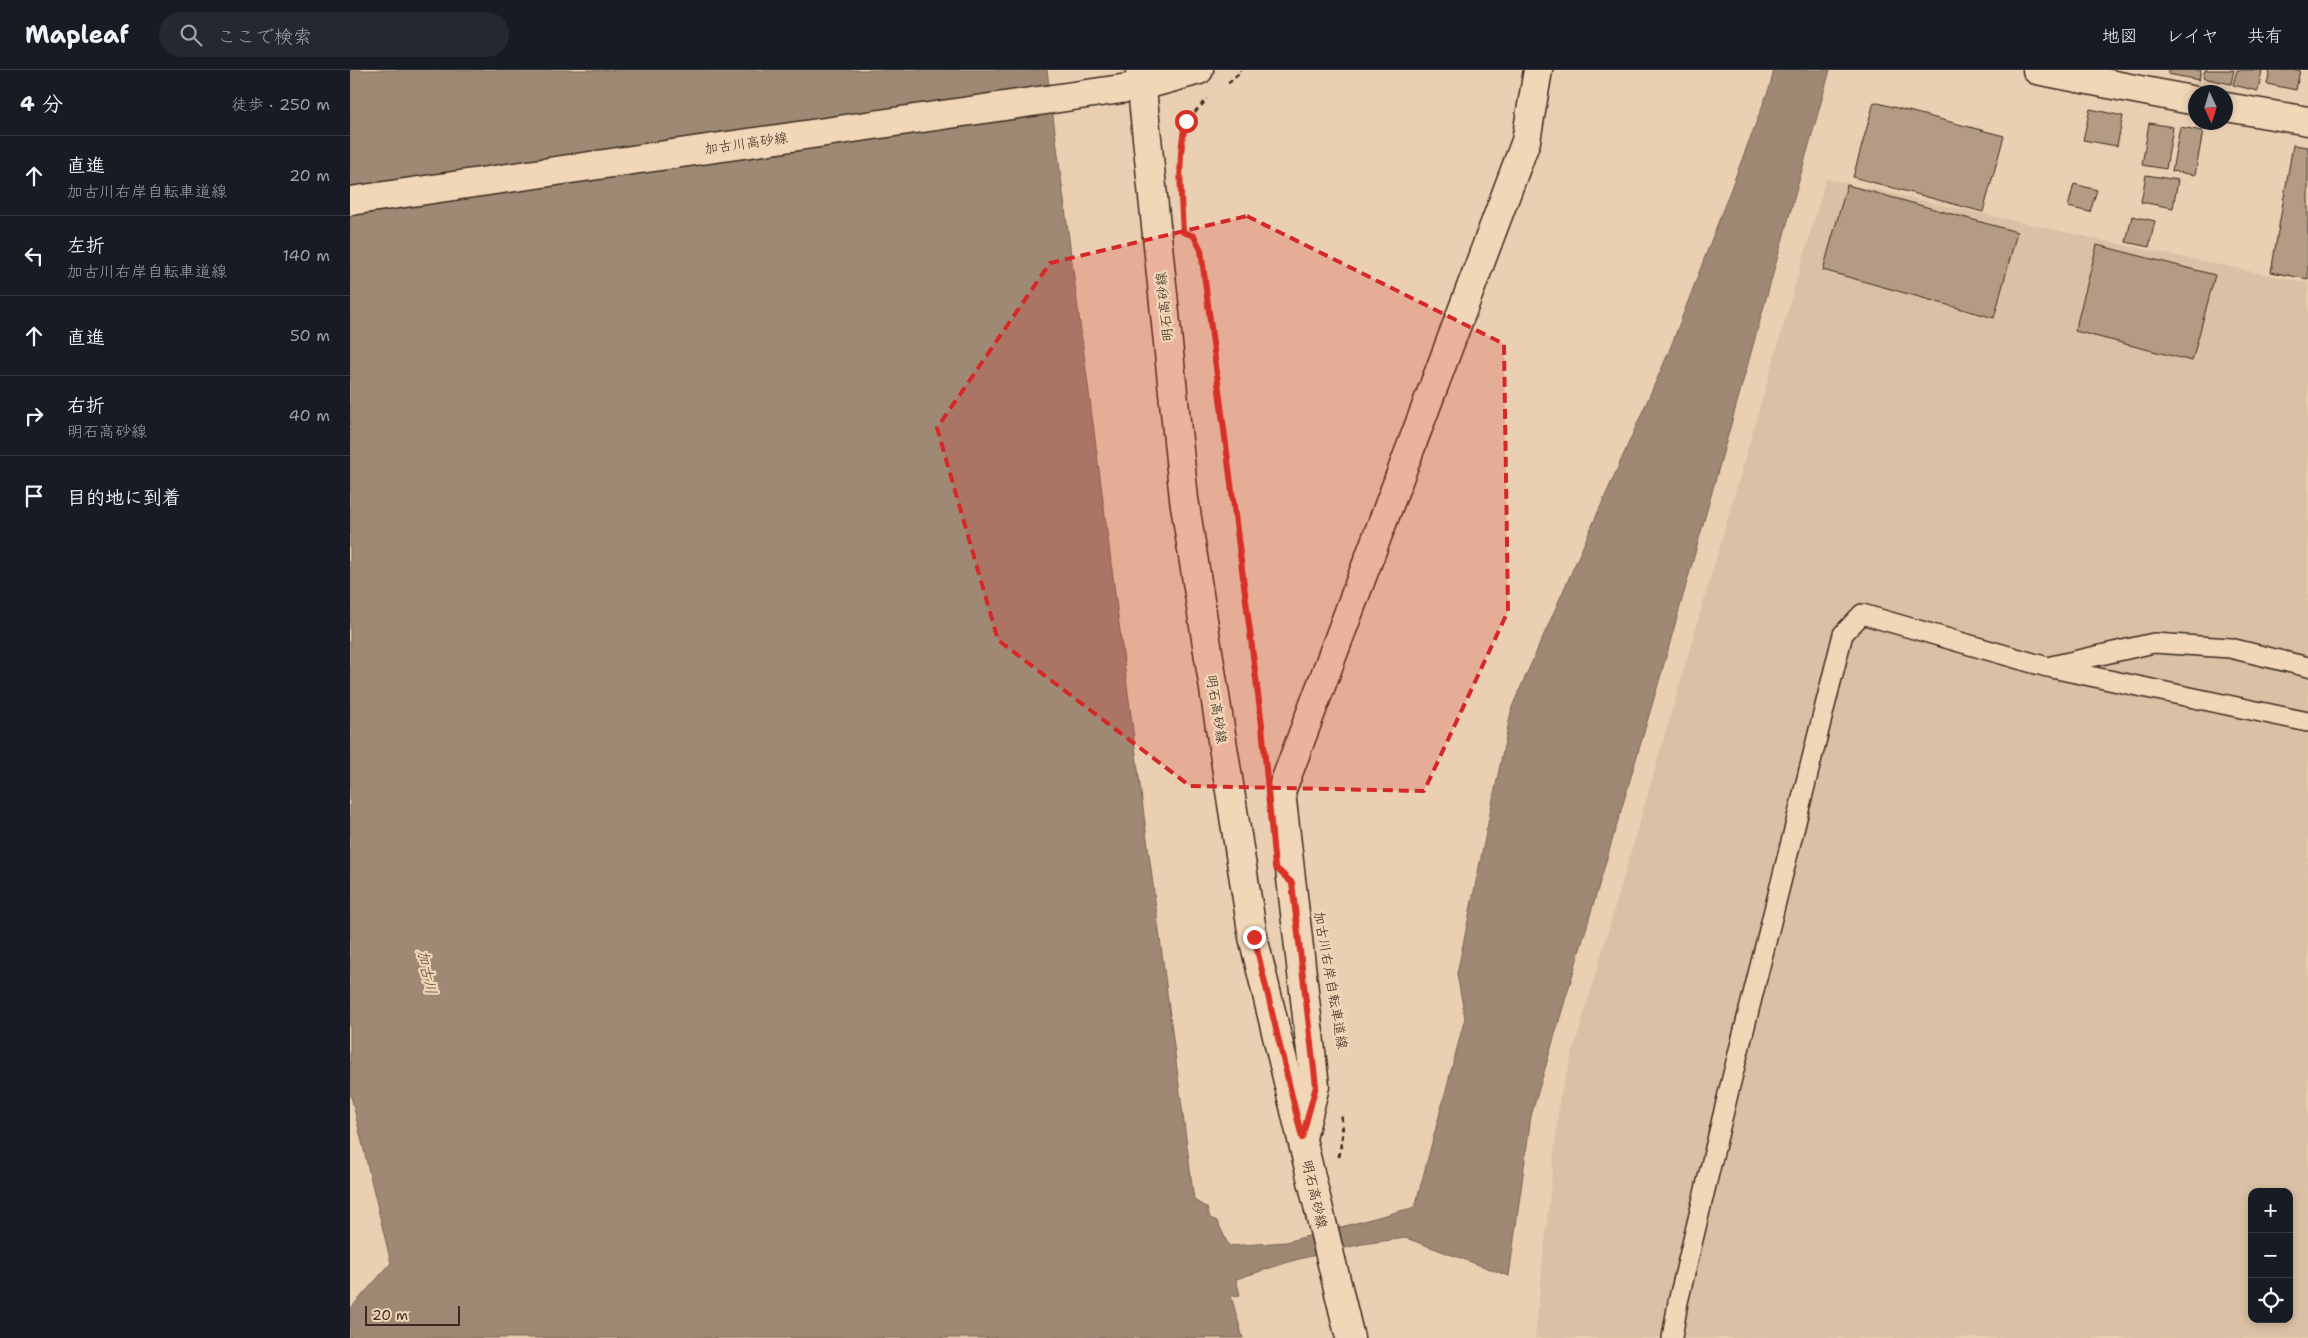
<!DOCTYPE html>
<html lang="ja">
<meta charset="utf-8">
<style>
:root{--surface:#171b24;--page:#242831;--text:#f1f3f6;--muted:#9ea1a6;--line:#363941}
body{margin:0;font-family:"Shantell Sans","Klee One",sans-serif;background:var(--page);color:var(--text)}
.controls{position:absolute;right:15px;bottom:15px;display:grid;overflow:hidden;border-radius:10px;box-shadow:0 2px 8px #0003}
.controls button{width:45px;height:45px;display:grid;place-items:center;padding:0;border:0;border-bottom:1px solid var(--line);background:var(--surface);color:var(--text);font:25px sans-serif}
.compass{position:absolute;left:1838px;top:15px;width:45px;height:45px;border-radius:50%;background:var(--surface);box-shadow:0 2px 8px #0003;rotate:176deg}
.scale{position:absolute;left:15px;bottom:12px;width:95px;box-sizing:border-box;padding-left:5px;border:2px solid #3b2a1e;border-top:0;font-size:14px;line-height:18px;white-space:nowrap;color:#3b2a1e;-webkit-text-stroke:4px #f1d6b8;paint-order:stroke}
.stop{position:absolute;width:15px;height:15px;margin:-11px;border:4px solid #d93025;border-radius:50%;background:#fff}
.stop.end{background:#d93025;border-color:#fff;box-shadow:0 1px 5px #0008}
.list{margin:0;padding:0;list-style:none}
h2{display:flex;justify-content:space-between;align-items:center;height:65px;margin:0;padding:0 20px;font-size:21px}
h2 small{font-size:16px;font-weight:400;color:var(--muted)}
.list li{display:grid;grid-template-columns:32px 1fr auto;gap:15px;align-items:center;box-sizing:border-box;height:80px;padding:0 20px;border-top:1px solid var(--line)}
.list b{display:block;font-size:19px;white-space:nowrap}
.list p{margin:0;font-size:16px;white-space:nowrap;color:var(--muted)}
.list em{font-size:16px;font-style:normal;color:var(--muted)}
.icon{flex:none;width:28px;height:28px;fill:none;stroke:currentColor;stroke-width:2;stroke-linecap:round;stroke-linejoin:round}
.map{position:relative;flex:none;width:1958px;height:1268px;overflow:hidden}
header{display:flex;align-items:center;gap:30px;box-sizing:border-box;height:70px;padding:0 25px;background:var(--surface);border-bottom:1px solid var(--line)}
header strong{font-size:24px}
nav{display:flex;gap:28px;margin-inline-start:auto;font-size:18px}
.search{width:350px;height:45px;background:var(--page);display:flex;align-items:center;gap:12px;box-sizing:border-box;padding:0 18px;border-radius:28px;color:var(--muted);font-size:19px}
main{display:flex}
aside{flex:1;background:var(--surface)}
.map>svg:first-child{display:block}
.built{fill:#dac0a4;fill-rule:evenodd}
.water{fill:#9f8974;stroke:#776352}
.building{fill:#b49c84;stroke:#3b2a1e}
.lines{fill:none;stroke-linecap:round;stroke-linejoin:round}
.service-casing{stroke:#3b2a1e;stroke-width:22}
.minor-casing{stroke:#3b2a1e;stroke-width:31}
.secondary-casing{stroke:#3b2a1e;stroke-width:31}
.primary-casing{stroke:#3b2a1e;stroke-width:31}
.path{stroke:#3b2a1e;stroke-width:3;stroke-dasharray:5 4;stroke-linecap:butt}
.service{stroke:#f1d6b8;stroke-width:19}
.minor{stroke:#f1d6b8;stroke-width:28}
.secondary{stroke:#f1d6b8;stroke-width:28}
.primary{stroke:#f1d6b8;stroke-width:28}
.route{stroke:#d93025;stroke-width:6}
.marked{fill:#d62828;fill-opacity:0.2;stroke:#d62828;stroke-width:4;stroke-dasharray:10 6;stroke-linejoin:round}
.labels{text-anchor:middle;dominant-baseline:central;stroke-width:4.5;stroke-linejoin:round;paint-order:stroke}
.street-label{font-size:14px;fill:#3b2a1e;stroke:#f1d6b8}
.water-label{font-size:15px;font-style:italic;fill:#544234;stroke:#f1d6b8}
</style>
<header>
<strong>Mapleaf</strong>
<div class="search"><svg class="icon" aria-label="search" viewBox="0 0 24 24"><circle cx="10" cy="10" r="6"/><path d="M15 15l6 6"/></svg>ここで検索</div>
<nav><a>地図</a><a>レイヤ</a><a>共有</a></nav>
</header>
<main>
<aside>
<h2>4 分<small>徒歩 · 250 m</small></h2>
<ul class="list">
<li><svg class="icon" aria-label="ahead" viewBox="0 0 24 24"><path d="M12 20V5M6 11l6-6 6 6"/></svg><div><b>直進</b><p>加古川右岸自転車道線</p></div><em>20 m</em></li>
<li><svg class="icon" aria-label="left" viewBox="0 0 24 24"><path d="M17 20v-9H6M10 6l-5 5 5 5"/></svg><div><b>左折</b><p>加古川右岸自転車道線</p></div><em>140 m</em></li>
<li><svg class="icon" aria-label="ahead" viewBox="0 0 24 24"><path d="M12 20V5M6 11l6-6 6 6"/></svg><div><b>直進</b></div><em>50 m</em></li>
<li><svg class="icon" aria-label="right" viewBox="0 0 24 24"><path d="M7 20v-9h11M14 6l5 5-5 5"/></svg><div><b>右折</b><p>明石高砂線</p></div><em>40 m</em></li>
<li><svg class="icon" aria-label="arrive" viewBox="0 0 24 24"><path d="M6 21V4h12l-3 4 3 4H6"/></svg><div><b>目的地に到着</b></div></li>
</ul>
</aside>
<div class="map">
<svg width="1958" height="1268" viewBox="0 0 1958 1268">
<rect width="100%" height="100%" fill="#eacfb2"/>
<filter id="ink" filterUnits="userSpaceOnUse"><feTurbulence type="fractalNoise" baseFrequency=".02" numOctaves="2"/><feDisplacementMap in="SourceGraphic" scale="10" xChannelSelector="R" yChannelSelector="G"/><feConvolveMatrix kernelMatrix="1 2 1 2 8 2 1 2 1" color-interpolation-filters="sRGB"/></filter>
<g filter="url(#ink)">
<path class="built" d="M1476,109l311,69 171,35v1055h-773l25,-241zM1902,1122h37v127h-37z"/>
<path class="water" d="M0,0h697l147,1130 13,8 3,10 7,3 12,25 57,-4 129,-35 50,-189 -8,-44 55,-267 156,-353 102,-268 4,-16h56l-168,601 -131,445 -22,160 -103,-38 -44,6 -67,16 -59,19 4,16 -9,1 12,42h-893v-29l41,-46 -41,-171z"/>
<g class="building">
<path d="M1818,0h33l-2,10 -31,-6z"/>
<path d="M1855,0h29l-3,14 -28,-6z"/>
<path d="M1887,0h25l-4,21 -25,-6z"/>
<path d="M1920,0h30l-4,20 -29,-6z"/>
<path d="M1524,32l130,34 -21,76 -130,-35z"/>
<path d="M1740,39l33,7 -6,30 -34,-6z"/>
<path d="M1799,53l24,4 -7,42 -24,-4z"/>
<path d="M1830,57l23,4 -8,44 -23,-4z"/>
<path d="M1943,75l15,2v132l-37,-7z"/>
<path d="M1796,105l32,5 -5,28 -32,-6z"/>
<path d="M1724,114l23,6 -7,22 -22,-5z"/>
<path d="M1497,115l170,47 -23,86 -171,-48z"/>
<path d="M1782,146l23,5 -6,26 -23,-5z"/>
<path d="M1747,175l118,30 -23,86 -117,-30z"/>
</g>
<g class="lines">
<defs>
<g id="service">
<path d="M1702,598l256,54"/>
<path d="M1322,1268l6,-36 51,-212 114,-456 19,-20 185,53 107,-24 76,5 78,19"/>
</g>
<path id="minor" d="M952,1068l13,-52 -34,-294 245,-651 12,-71"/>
<g id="secondary">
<path d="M790,0l44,429 69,438 97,401"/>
<path d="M1687,0l159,31"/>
<path d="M792,16l57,-16"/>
<path d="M1876,37l82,14"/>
</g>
<path id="primary" d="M0,131l792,-115"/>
</defs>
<use href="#service" class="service-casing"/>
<use href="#minor" class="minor-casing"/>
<use href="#secondary" class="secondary-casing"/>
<use href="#primary" class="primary-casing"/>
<g class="path">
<path d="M878,13l13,-11v-2"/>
<path d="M831,84c1,-31 6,-33 26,-55"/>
<path d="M836,163l8,3 7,14 63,498"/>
<path d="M989,1087l4,-24 -2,-19"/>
</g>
<use href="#service" class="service"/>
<use href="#minor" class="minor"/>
<use href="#secondary" class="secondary"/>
<use href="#primary" class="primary"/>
</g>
</g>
<g class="lines" filter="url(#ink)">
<path class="route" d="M836,51c-9,36 -5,74 -3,111l11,4 7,14 61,475 13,142 17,16 24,203 -14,52 -48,-201"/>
</g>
<path class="marked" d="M897,146l257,128 4,267 -84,180 -234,-5 -192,-146 -61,-212 113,-165z"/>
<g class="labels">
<g class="street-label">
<text transform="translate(396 73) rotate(-8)">加古川高砂線</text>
<text transform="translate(814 237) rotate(-96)">明石高砂線</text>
<text transform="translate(867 639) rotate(81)">明石高砂線</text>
<text transform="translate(981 910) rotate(80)">加古川右岸自転車道線</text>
<text transform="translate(965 1124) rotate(77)">明石高砂線</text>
</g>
<g class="water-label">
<text transform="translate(77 902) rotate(78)">加古川</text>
</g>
</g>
</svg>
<div class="controls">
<button>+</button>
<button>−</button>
<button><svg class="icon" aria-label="locate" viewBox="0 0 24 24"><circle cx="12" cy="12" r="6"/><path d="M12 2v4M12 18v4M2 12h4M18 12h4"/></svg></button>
</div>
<svg class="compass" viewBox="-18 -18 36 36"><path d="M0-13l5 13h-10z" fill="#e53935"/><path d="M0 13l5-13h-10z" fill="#9ea1a6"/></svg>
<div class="scale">20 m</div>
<div class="stop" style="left:836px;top:51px"></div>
<div class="stop end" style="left:904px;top:867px"></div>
</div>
</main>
